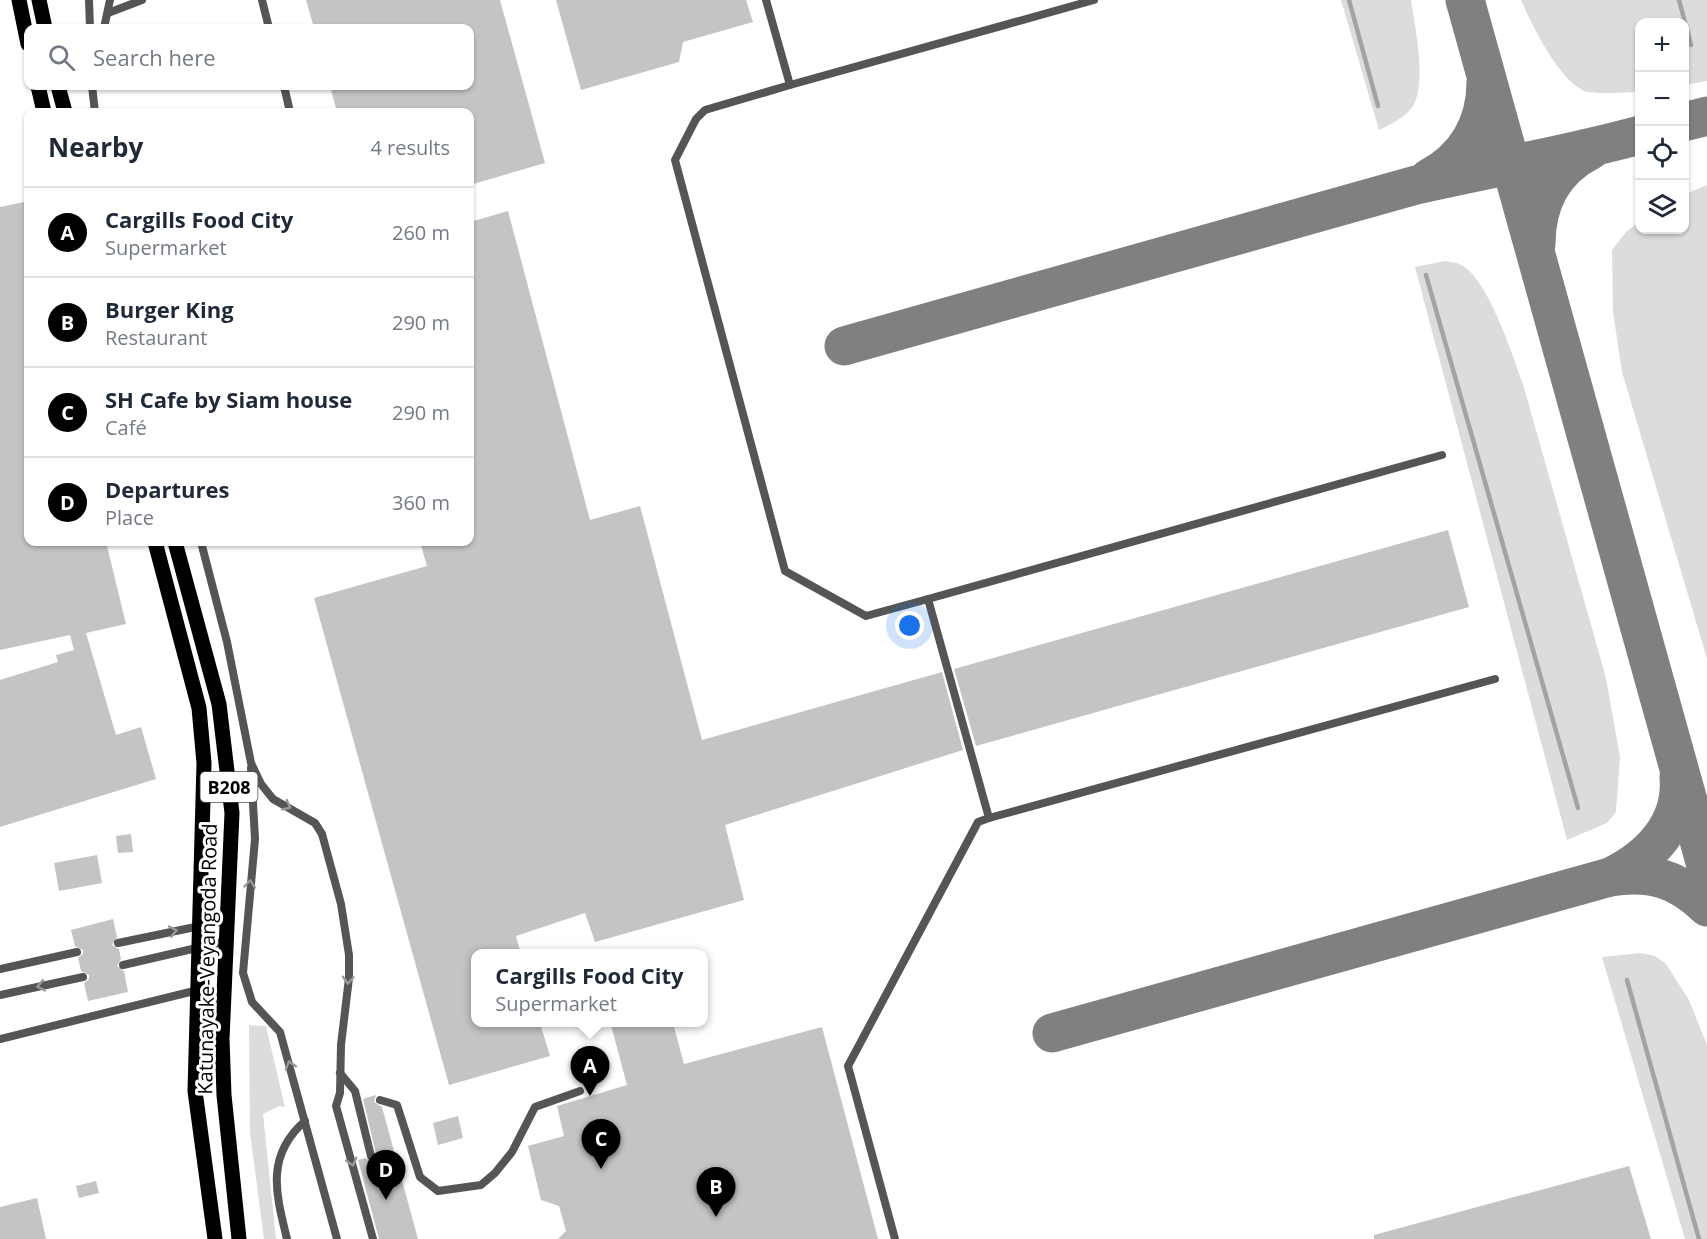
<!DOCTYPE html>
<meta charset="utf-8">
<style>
:root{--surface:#fff;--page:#f2f2f3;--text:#1f2937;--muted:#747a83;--line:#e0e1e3;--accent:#000}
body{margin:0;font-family:"Open Sans",sans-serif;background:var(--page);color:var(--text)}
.controls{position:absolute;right:18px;top:18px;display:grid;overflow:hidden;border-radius:12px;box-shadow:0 2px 4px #0004}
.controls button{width:54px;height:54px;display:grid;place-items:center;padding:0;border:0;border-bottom:2px solid var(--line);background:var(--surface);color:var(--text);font:30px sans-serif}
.you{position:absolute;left:910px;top:626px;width:21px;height:21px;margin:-15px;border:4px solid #fff;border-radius:50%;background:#1a73e8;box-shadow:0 0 0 9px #1a73e833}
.badge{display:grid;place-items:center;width:39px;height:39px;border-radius:50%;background:var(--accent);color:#fff;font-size:20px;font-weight:700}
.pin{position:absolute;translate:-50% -50px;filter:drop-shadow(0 2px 3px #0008)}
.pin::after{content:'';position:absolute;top:32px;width:21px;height:18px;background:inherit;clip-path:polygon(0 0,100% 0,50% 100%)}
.popup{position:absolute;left:471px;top:949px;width:237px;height:78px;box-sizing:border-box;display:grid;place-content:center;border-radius:12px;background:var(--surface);filter:drop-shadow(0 2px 4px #0005);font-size:20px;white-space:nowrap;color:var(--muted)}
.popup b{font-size:22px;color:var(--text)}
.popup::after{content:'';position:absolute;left:50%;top:100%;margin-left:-12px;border:12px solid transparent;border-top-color:var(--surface)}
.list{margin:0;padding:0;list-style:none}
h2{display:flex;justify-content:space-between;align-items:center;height:78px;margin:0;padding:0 24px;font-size:26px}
h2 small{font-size:20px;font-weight:400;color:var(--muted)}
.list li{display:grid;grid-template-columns:39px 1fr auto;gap:18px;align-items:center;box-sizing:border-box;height:90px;padding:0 24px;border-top:2px solid var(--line)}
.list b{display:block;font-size:22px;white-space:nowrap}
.list p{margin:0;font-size:20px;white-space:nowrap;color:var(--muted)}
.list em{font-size:20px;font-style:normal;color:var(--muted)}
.icon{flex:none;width:33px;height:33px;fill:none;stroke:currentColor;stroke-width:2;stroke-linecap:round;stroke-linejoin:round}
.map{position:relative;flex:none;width:1707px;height:1239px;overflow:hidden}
.search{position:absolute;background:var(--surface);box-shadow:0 2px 4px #0004;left:24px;top:24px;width:450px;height:66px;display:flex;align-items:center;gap:15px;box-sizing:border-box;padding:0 21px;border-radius:12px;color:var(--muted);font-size:22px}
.panel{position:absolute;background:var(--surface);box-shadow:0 2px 4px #0004;left:24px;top:108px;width:450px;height:438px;border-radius:12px}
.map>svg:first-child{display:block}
.green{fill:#dcdcdc}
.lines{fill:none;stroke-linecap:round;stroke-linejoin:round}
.stream{stroke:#a3a3a3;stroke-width:4.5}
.taxiway{stroke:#808080;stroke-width:39}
.building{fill:#c4c4c4}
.service{stroke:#555;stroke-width:8}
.primary{stroke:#000;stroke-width:15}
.oneway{stroke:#999}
.labels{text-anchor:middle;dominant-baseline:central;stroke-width:6;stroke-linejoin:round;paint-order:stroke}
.shield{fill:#fff;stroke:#4c4c4c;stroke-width:1.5}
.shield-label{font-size:18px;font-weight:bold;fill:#000}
.street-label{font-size:20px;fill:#000;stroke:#fff}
</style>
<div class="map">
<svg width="1707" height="1239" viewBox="0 0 1707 1239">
<rect width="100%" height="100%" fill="#fff"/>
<g class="green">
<path d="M1341,0h70c4,27 16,82 2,106 -7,11 -23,19 -34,24z"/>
<path d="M1521,0h186v81l-22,4 -1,-63h-44l-1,70c-12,0 -45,3 -55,-1 -27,-14 -51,-64 -63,-91z"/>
<path d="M1707,185v474l-85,-287 -9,-60 -1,-62 14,-18 13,-10 1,8h44l1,-36z"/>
<path d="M1445,261c4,1 10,1 14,3 28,10 54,93 64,120l83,294 14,79 -4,55 -9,11 -40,17 -152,-573z"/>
<path d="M1641,953l14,3 11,8 23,36 18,45v194h-22l-83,-282z"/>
<path d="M249,1025l17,1 19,81 -6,-1 -16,8 13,125h-12l-14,-106z"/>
</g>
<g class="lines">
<g class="stream">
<path d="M1349,0l29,106"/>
<path d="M1679,0l12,45"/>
<path d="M1426,275l152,533"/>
<path d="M1627,980l72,259"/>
</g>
<g class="taxiway">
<path d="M1465,0l242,869"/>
<path d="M1684,122l23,-6"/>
<path d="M1429,178c37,-19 57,-54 57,-96"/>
<path d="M1536,244c0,-41 17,-75 55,-94"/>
<path d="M844,346l572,-161c75,-17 150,-30 224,-50"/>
<path d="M1610,877c40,-6 67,1 97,30"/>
<path d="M1052,1033l558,-156c40,-19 73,-53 69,-100"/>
</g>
</g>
<g class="building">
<path d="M306,0h194l45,163 -75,22v-73h-133l-7,-26h140v-58h-156z"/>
<path d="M556,0h190l7,22 -70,20 -4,20 -98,28z"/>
<path d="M24,202l4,22v318h78l20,82 -40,9 30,102 25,-8 15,52 -156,48v-147l58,-18 -2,-7 18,-5 -4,-15 -70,15v-443z"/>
<path d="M508,211l82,309 50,-14 62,234 240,-68 21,78 -238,75 19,75 -149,42 -10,-29 -69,23 5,18h-45v69h64l10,33 -101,29 -135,-487 113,-32 -7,-24h50v-320z"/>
<path d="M1448,530l21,77 -493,139 -22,-77z"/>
<path d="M131,834l2,18 -15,1 -2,-17z"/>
<path d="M97,855l5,28 -43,8 -5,-28z"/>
<path d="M113,919l4,18 -5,8 7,4 2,10 -4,7 7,5 4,21 -40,9 -4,-18 5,-4v-4l-8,-4 -3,-13 5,-4v-4l-8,-4 -4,-16z"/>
<path d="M623,1023h50l11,41 138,-37 56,212h-320l8,-8 -7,-25 -18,-6 -13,-54 36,-10 -7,-30 70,-21 -16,-60z"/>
<path d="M376,1095l-2,7 8,5 36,132h-39l-21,-79 7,-2 7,4 5,-4 -14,-59z"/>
<path d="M458,1116l5,22 -25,7 -5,-22z"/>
<path d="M1629,1166l22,73h-277v-4z"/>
<path d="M96,1181l3,12 -20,5 -3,-12z"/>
<path d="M37,1198l9,41h-46v-32z"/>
</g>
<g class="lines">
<g class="service">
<path d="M89,0l1,28"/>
<path d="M262,0l7,28"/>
<path d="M766,0l24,85 -85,25 -9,9 -21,41 110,411 81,45 62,-17 61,219 -11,4 -130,244 47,173"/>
<path d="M108,13l34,-13"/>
<path d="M104,28l6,-28"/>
<path d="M790,85l304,-85"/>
<path d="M92,86l3,26"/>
<path d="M284,86l6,26"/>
<path d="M201,542l26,100 24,121 10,21 12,15 42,24 7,11 19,70 8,51v23l-8,67 -1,48 -4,13 37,133"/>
<path d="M928,599l514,-144"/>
<path d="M251,768l4,71 -12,134 9,29 28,30 57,207"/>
<path d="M989,818l506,-139"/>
<path d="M118,943l111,-23"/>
<path d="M123,965l104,-24"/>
<path d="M0,969l77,-17"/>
<path d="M0,995l83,-18"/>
<path d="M0,1039l198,-49"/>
<path d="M340,1073l15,18 16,65"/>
<path d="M380,1100l17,5 23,72 18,14 43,-6 14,-12 17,-21 23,-45 45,-16"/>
<path d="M287,1239c-11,-45 -22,-83 18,-118"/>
</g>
<g class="primary">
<path d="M19,0l9,44"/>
<path d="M39,0l6,28"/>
<path d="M38,86l6,26"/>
<path d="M58,86l7,26"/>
<path d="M155,542l44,166 5,55 -9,328 20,148"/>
<path d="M175,542l44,162 13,109 -10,226 2,56 15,144"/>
</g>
</g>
<defs><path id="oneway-chevron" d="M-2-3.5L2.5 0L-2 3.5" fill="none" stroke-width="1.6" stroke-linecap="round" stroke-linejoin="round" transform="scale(1.5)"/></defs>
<g class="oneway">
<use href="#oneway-chevron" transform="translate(287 806) rotate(27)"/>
<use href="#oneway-chevron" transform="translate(250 884) rotate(-84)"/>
<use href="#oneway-chevron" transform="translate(173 931) rotate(-12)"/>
<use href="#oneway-chevron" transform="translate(348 980) rotate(94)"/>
<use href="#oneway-chevron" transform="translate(41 986) rotate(168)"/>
<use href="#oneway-chevron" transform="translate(290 1065) rotate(-107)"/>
<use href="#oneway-chevron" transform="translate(352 1162) rotate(74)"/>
</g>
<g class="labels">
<rect class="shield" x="200.5" y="772" width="57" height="30" rx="4.5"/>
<g class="shield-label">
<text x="229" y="787">B208</text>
</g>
<g class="street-label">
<text transform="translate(207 959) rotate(-89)">Katunayake-Veyangoda Road</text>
</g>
</g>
</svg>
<div class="controls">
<button>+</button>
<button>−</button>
<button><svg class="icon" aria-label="locate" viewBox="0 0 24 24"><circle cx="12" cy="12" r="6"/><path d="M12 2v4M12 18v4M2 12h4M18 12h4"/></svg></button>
<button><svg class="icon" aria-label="layers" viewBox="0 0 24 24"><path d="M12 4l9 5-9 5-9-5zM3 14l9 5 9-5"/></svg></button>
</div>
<div class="you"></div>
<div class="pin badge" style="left:590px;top:1096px">A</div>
<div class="popup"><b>Cargills Food City</b>Supermarket</div>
<div class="pin badge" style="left:716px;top:1217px">B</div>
<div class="pin badge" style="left:601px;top:1169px">C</div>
<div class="pin badge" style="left:386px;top:1200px">D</div>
<div class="search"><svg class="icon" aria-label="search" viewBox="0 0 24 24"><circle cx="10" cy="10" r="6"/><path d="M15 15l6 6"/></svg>Search here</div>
<section class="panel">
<h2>Nearby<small>4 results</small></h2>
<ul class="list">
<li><span class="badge">A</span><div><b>Cargills Food City</b><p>Supermarket</p></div><em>260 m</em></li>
<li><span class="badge">B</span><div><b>Burger King</b><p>Restaurant</p></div><em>290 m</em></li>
<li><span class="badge">C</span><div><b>SH Cafe by Siam house</b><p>Café</p></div><em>290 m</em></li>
<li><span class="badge">D</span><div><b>Departures</b><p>Place</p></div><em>360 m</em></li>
</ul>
</section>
</div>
